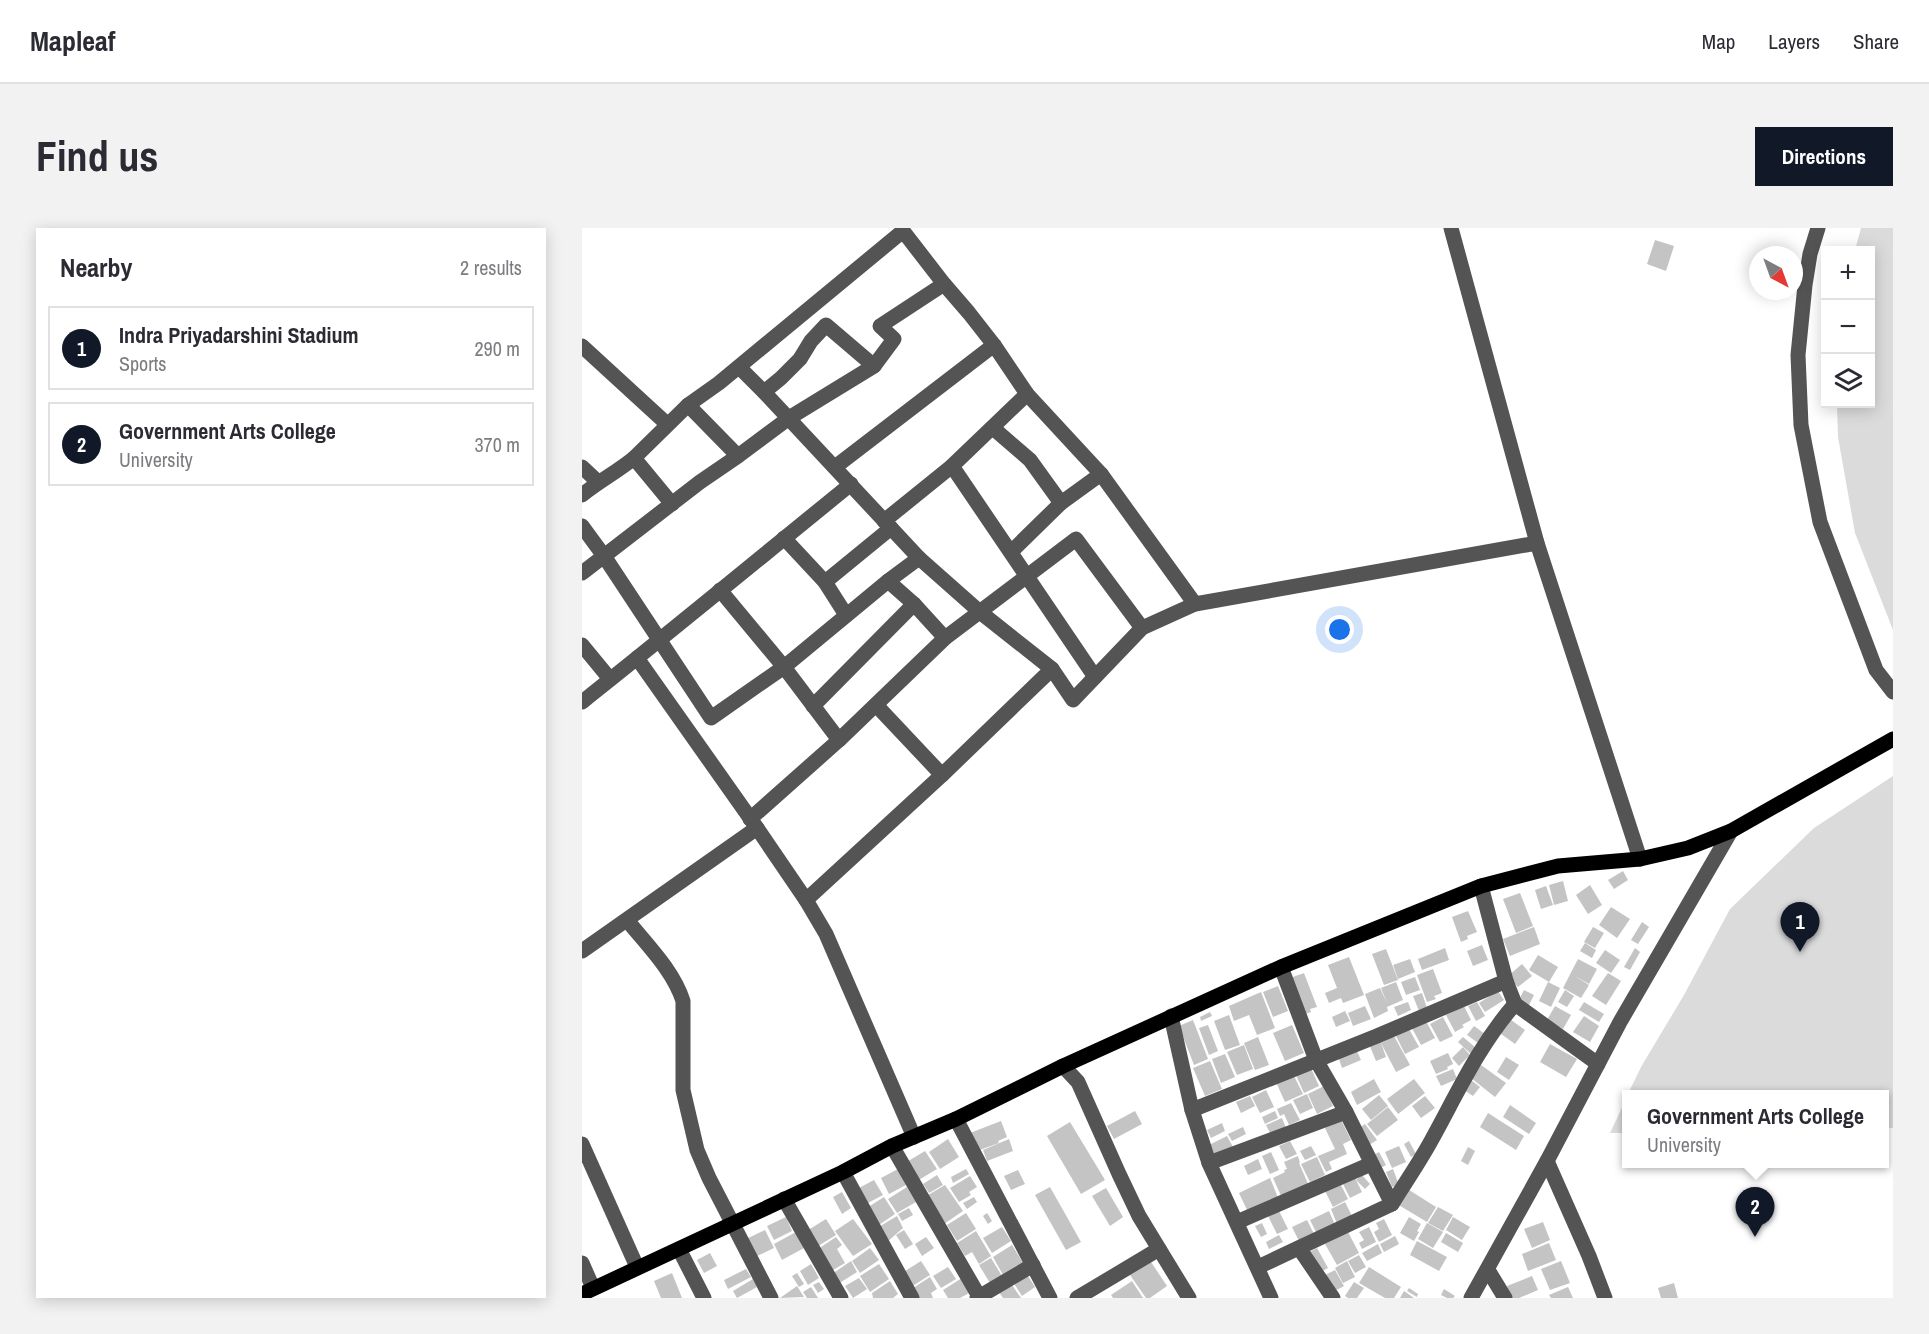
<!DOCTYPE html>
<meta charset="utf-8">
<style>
:root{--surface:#fff;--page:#f2f2f3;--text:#2b2b33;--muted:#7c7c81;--line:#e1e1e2;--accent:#111827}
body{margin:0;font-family:"Archivo Narrow",sans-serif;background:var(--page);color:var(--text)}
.controls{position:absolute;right:18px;top:18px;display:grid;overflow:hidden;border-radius:0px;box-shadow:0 3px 15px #0003}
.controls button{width:54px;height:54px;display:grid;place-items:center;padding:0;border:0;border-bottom:2px solid var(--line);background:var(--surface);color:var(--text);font:30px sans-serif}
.compass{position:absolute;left:1167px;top:18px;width:54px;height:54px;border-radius:50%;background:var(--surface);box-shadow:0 3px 15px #0003;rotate:139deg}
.you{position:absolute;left:758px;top:402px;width:21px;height:21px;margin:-15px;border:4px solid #fff;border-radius:50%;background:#1a73e8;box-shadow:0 0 0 9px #1a73e833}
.badge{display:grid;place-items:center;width:39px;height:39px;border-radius:50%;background:var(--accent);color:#fff;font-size:20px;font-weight:700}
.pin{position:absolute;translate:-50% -50px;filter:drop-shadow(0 2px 3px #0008)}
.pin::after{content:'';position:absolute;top:32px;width:21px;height:18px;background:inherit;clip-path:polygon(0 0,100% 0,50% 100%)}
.popup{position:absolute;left:1040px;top:862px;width:267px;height:78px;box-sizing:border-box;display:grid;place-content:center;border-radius:0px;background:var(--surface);filter:drop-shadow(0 2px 4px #0005);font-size:20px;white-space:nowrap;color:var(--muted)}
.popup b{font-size:22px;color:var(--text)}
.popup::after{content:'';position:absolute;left:50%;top:100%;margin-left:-12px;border:12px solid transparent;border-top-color:var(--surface)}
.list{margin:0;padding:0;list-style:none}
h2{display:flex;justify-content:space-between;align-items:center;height:78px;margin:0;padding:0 24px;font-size:26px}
h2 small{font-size:20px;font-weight:400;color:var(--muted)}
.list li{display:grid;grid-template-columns:39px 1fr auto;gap:18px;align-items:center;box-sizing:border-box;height:84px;margin:0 12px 12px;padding:0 12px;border:2px solid var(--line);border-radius:0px}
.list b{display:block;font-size:22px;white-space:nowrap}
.list p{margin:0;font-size:20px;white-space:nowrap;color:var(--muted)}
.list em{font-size:20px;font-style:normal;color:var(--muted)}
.icon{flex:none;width:33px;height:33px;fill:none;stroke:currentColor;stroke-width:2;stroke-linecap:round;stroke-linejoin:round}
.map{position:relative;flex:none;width:1311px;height:1070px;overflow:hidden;border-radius:0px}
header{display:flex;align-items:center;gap:36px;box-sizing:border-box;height:84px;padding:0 30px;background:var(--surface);border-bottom:2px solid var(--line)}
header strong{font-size:28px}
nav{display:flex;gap:33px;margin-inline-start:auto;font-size:21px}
.intro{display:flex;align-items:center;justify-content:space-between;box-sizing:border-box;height:144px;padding:0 36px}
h1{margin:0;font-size:42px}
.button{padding:15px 27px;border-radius:0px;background:var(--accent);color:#fff;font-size:21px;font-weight:700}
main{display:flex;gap:36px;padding:0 36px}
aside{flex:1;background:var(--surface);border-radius:0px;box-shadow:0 3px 15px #0003}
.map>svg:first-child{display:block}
.green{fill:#dbdbdb}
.building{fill:#c4c4c4}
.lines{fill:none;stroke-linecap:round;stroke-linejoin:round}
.minor{stroke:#545454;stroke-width:15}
.major{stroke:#000;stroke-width:15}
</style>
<header>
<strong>Mapleaf</strong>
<nav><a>Map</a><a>Layers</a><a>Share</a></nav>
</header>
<div class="intro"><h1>Find us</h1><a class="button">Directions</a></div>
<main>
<aside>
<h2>Nearby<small>2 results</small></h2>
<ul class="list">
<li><span class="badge">1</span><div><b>Indra Priyadarshini Stadium</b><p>Sports</p></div><em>290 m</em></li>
<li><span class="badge">2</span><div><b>Government Arts College</b><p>University</p></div><em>370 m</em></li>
</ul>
</aside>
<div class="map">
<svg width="1311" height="1070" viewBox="0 0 1311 1070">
<rect width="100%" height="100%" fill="#fff"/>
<g class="green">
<path d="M1279,0h32v402l-38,-97 -17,-96 -1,-33h33v-154h-15z"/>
<path d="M1311,548v352h-9v-34h-256l13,-27 43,-72 46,-86 84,-81z"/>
<path d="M1044,871v34h-16z"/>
</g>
<g class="building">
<path d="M1073,12l19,6 -8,25 -19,-7z"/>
<path d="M1041,643l5,9 -14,9 -6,-9z"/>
<path d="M981,653l5,20 -14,4 -5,-20z"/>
<path d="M1008,657l12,20 -14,9 -12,-19z"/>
<path d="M964,658l7,19 -12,4 -6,-19z"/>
<path d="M938,665l13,33 -17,7 -13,-34z"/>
<path d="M1029,679l19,12 -13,19 -18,-13z"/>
<path d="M886,683l9,21 -10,4 1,3 -7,3 -9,-25z"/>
<path d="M1060,694l7,5 -11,17 -7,-4z"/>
<path d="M952,699l6,17 -30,12 -7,-17z"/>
<path d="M1011,699l11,6 -9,15 -11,-6z"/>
<path d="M1003,715l11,7 -4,8 -12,-7z"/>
<path d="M900,717l6,15 -15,6 -6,-15z"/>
<path d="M863,720l4,12 -27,10 -4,-11z"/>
<path d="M1053,720l5,4 -10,18 -6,-3z"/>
<path d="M804,721l12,31 -14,5 -12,-31z"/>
<path d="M1023,722l15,10 -9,13 -15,-10z"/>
<path d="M956,727l20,12 -9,15 -20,-12z"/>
<path d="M767,729l15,38 -21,8 -2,-5 -12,5 -4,-10 12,-5 -9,-23z"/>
<path d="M828,731l5,13 -17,7 -5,-14z"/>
<path d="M996,731l19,10 -8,15 -14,-8 14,9 -8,13 -18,-10z"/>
<path d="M940,736l10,12 -14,11 -10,-11z"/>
<path d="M851,741l9,24 -8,3 2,3 -9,3 -10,-27z"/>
<path d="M722,745l13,34 -7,2 1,3 -8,3 -13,-37z"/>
<path d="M1026,745l13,8 -15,24 -14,-9z"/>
<path d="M833,749l5,13 -14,5 -5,-13z"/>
<path d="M814,754l7,18 -16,7 1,4 -14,7 -9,-24 15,-6 7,15 -6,-15z"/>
<path d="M966,754l12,6 -9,19 -12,-6z"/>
<path d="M696,758l10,25 -15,6 -10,-25z"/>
<path d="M942,762l10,5 -6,12 -10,-5z"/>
<path d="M983,762l9,6 -7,11 -9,-5z"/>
<path d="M916,763l6,9 -19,12 -6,-9z"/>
<path d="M679,764l14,36 -18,7 -8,-20 -15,6 -5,-15z"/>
<path d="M840,765l5,15 -8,3 -6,-15z"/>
<path d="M826,774l3,8 -13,6 -4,-9z"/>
<path d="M895,774l8,14 -9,5 -8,-15z"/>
<path d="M1002,774l20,12 -5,8 -20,-12z"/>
<path d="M783,778l6,13 -18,7 -5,-13z"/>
<path d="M882,778l7,14 -9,5 2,2 -9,5 -9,-17z"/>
<path d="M973,778l16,9 -8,14 -16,-9z"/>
<path d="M763,783l5,10 -14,6 -4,-10z"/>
<path d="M628,784l2,4 -11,5 -1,-4z"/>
<path d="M647,787l11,30 -15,5 -11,-29z"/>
<path d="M1002,788l15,10 -9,16 -17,-10z"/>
<path d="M861,789l10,19 -13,6 -10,-18z"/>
<path d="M925,789l18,13 -10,14 -18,-13z"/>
<path d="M611,792l15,39 -14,6 -15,-39z"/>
<path d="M844,793l9,17 -14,7 -9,-17z"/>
<path d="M626,797l10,26 -9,4 -10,-27z"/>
<path d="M710,797l12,28 -19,8 -12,-28z"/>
<path d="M892,798l11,8 -7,9 -11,-8z"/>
<path d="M827,801l10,18 -14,7 -9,-18z"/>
<path d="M812,808l16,29 -14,7 -15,-29z"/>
<path d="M676,809l11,28 -14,5 -11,-27z"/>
<path d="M881,809l13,11 -5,6 -13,-12z"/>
<path d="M798,812l6,17 -10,4 -7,-17z"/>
<path d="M968,816l27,15 -11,18 -26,-15z"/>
<path d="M662,817l9,24 -16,6 -10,-23z"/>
<path d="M881,819l7,8 -11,11 -7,-8z"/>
<path d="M774,821l5,11 -19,8 -4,-12z"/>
<path d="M866,825l5,11 -6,3 1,2 -12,5 -6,-13z"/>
<path d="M643,826l10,23 -14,6 -9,-24z"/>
<path d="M924,829l13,8 -10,15 -12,-8z"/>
<path d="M628,833l12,28 -17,7 -12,-28z"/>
<path d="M899,837l25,18 -11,14 -24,-19z"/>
<path d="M728,838l9,20 -15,7 -9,-20z"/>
<path d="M871,841l4,10 -16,7 -5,-10z"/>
<path d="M710,844l11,22 -18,8 -10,-22z"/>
<path d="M792,851l7,13 -24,13 -6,-13z"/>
<path d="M832,851l11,14 -27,21 -11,-15z"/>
<path d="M889,852l9,7 -7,9 -9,-6z"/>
<path d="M742,858l9,20 -16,8 -9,-20z"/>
<path d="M684,862l8,17 -14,6 -8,-16z"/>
<path d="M725,866l6,14 -13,6 -7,-14z"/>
<path d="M797,867l9,11 -17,14 -9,-11z"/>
<path d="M668,868l5,10 -14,7 -5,-11z"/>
<path d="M843,868l10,12 -14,10 -9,-12z"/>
<path d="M709,875l9,17 -11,5 -5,-11 -4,2 -3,-7z"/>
<path d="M928,877l26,18 -7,11 -26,-17z"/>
<path d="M806,879l10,13 -21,16 -10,-12z"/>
<path d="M553,883l7,13 -28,15 -7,-13z"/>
<path d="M693,883l3,7 -13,6 -3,-7z"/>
<path d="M906,885l36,23 -8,14 -36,-23z"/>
<path d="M700,890l4,10 -15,7 -5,-10z"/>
<path d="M759,892l10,20 -8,4 4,10 -18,8 3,7 -6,3 -8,-16 17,-7 -10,-21z"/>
<path d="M419,893l6,16 -9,4 1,2 -22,8 -7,-18z"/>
<path d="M488,894l35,58 -24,14 -34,-58z"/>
<path d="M640,895l3,8 -14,7 -4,-8z"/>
<path d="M783,896l12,16 -8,5 -11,-16z"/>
<path d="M661,899l3,7 -14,7 -4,-7z"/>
<path d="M645,908l6,11 -19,10 -7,-11z"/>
<path d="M366,911l11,18 -19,12 -11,-17z"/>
<path d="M427,911l4,12 -26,10 -4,-11z"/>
<path d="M708,913l7,13 -11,5 -7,-13z"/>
<path d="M827,913l7,13 -5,3 -7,-13z"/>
<path d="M729,918l5,9 -11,5 -5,-9z"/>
<path d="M817,918l7,16 -14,6 -7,-16z"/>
<path d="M886,919l7,4 -7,14 -7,-4z"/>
<path d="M343,923l12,18 -20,12 -12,-18z"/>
<path d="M689,924l8,18 -9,4 -8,-18z"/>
<path d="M797,924l7,13 -7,4 -7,-13z"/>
<path d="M716,928l2,7h-1l10,23 -27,12 -9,-20 12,-6 -1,-2 3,-1 -3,-7z"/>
<path d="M735,929l8,18 -15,7 -9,-18z"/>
<path d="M676,931l4,10 -14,6 -4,-9z"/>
<path d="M316,941l8,16 -17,9 -8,-16z"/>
<path d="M384,941l3,5 -16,9 -2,-6z"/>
<path d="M811,941l6,16 -7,2 -6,-15z"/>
<path d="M436,942l7,14 -14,6 -7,-14z"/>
<path d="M355,947l6,10 -14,8 -6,-9z"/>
<path d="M780,947l8,9 -5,5 -9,-9z"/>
<path d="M388,948l7,11 -8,5 2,3 -12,7 -9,-14z"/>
<path d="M688,950l9,22 -31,12 -9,-19z"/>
<path d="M773,950l7,14 -12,6 -7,-14z"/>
<path d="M292,952l9,15 -17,9 -9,-15z"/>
<path d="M758,955l8,16 -15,8 -8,-16z"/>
<path d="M363,957l18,26 -19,13 -16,-29z"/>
<path d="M325,959l9,15 -19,11 -9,-14z"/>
<path d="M468,959l31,55 -15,8 -31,-55z"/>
<path d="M524,960l17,29 -13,9 -18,-30z"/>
<path d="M824,960l30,19 -9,15 -30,-18z"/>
<path d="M260,964l9,16 -9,6 -9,-17z"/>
<path d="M302,969l11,17 -19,13 -11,-18z"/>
<path d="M392,969l3,5 -10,7 -4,-6z"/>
<path d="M763,974l7,14 -15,8 -6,-15z"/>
<path d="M856,979l15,8 -10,16 -15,-8z"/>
<path d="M327,980l4,7 -11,6 -4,-7z"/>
<path d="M697,983l9,18 -11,5 -9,-18z"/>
<path d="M747,983l6,14 -18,9 -7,-14z"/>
<path d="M384,985l10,16 -19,12 -10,-16z"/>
<path d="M405,985l5,8 -4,3 -5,-8z"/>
<path d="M315,988l6,12 -17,15 -9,-15z"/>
<path d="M204,989l6,14 -18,9 -7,-14z"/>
<path d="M827,989l12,7 -4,7 2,1 -5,9 -14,-8z"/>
<path d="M871,989l17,10 -8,13 -16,-10z"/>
<path d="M244,991l10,16 -21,13 -10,-16z"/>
<path d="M271,991l19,25 -19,12 -18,-25z"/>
<path d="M802,991l8,16 -13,7 -5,-10 5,-3 -3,-6z"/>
<path d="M725,992l8,16 -15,7 -8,-16z"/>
<path d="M961,994l7,18 -18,8 -8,-19z"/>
<path d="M680,995l5,11 -6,3 -6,-11z"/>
<path d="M845,995l16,9 -10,16 -15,-9z"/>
<path d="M420,999l9,14 -19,12 -9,-15z"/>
<path d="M787,999l7,15 -14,7 -3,-6 5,-3 -5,-8z"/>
<path d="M183,1002l9,18 -19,9 -9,-18z"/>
<path d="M322,1002l9,14 -8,5 -9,-14z"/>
<path d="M394,1003l15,25 -12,8 -7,-12 -7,4 -8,-13z"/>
<path d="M214,1004l8,16 -22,12 -8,-16z"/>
<path d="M766,1004l11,21 -22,12 -12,-21z"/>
<path d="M864,1005l17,10 -5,9 -17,-10z"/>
<path d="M697,1007l4,7 -14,7 -3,-7z"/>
<path d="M813,1008l4,8 -15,8 -4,-8z"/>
<path d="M254,1009l6,8 -5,4 8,14 -12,7 -15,-21z"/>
<path d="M344,1009l8,11 -12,8 -7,-12z"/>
<path d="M835,1013l30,16 -8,14 -29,-16z"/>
<path d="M967,1015l7,17 -28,11 -6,-17z"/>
<path d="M796,1016l4,9 -15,8 -5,-8z"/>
<path d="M430,1017l11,18 -20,12 -10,-18z"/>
<path d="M288,1020l9,12 -19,13 -8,-12z"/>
<path d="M735,1020l11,20 -11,6 -11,-20z"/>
<path d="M128,1025l7,13 -13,7 -7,-13z"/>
<path d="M777,1027l7,12 -11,6 -7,-12z"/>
<path d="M409,1030l11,18 -12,7 -11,-18z"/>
<path d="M269,1033l6,11 -19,12 -6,-10z"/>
<path d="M339,1033l9,14 -19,12 -9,-14z"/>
<path d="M765,1033l8,16 -12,6 -8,-15z"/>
<path d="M979,1033l9,22 -20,7 -9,-21z"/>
<path d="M569,1034l16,24 -17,12h-4l-16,-23z"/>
<path d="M229,1036l8,14 -11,7 -8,-14z"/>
<path d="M297,1036l10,15 -19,13 -10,-16z"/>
<path d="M366,1039l8,12 -15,9 -8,-12z"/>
<path d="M787,1039l32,20 -7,11h-9l-26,-15z"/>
<path d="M164,1041l5,8 -23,12 -4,-9z"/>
<path d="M753,1042l9,16 -13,7 -8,-17z"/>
<path d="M90,1045l10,25h-21l-7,-17z"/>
<path d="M215,1045l7,11 -5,3 -7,-11z"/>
<path d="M444,1045l9,14 -13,9 -9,-14z"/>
<path d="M950,1048l6,14 -19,8h-7l-5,-12z"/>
<path d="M348,1049l7,12 -6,4 2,5h-14l-6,-10z"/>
<path d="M277,1050l8,11 -14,9 -8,-12z"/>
<path d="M380,1050l9,14 -11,6h-12l-5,-8z"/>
<path d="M171,1051l4,8 -20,11 -4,-7z"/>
<path d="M308,1053l8,13 -5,4h-20l-1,-5z"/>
<path d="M550,1053l11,17h-30l-2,-3z"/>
<path d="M237,1054l5,7 -6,4 -5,-8z"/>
<path d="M428,1054l11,16h-18l-5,-7z"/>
<path d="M772,1054l10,6 -7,10h-9l-3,-2z"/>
<path d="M1092,1055l4,15h-17l-3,-10z"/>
<path d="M215,1058l7,11 -24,1z"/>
<path d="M229,1059l7,11h-11l-4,-6z"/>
<path d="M986,1059l5,11h-22l-2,-3z"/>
<path d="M827,1060l9,6 -1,3 -10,-6z"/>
<path d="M862,1061l11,7 -2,2h-6l-6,-3z"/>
<path d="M822,1063l10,7h-14z"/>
</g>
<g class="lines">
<g class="minor">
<path d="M869,0l86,315 103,316"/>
<path d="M1236,0l-8,26 -5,31 -7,70 3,70 19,97 56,148 17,22"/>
<path d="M0,118l85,78"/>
<path d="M157,139l25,25 155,166 61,54 72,57"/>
<path d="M182,164l17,-14 19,-19 11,-18 15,-16 48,41"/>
<path d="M445,166l-75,72 143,211"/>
<path d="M106,177l50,51"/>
<path d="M411,200l37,32 31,43"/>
<path d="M0,239l16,15"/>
<path d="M253,239l159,-122"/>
<path d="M0,267c17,-14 35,-23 52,-37"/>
<path d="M90,276l-38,-46 54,-53 31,-22 184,-152 41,53 25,29 25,32 33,49 74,80 94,130"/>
<path d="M302,293l68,-55"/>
<path d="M0,298l22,30 107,162 73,-51 104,-86 31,-23"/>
<path d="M202,310l41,44 21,33"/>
<path d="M429,324l50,-49 40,-29"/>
<path d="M0,345l118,-91 38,-26 51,-38 85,-52 20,-27 -14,-13 64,-42"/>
<path d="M306,353l26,23 31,34"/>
<path d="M243,354l66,-54"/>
<path d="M138,362l64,77 55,73"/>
<path d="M0,417l28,34"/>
<path d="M55,430l120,170 49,72 20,34 88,203"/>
<path d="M0,474c91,-72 179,-145 269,-218"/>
<path d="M294,477l66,70"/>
<path d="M231,478l101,-102"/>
<path d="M168,591l89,-79 106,-102 131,-99 66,89"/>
<path d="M899,658l25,95 9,23 83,60"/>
<path d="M224,672l136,-125 110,-106 21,31 69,-72 53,-24 342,-61"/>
<path d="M45,692c20,25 46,50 56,81v89l14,60 12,28 62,120"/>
<path d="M0,723l175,-123"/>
<path d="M699,739l35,93 30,52 46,92c13,-21 27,-41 39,-63 26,-47 48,-96 84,-137"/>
<path d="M589,788l21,94 185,-74 129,-55"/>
<path d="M481,838l15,16 41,92 20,42 50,82"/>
<path d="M610,882l17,53 62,135"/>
<path d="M374,891l94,179"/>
<path d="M0,916l55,123"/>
<path d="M310,918l88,152"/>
<path d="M965,933l42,95 16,42"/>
<path d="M627,935l137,-51"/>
<path d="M261,944l69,126"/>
<path d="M202,971l57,99"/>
<path d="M655,994l134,-58"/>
<path d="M717,1020l34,50"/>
<path d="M97,1021l25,49"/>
<path d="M0,1035l11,25"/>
<path d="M676,1039l134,-63"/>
<path d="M906,1042l17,28"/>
<path d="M395,1070l56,-33"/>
<path d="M495,1070l82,-49"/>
<path d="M889,1070l76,-137 73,-139 111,-191"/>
</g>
<path class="major" d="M0,1066l261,-122 49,-26 64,-27 107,-53 218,-99 200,-81 77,-20 82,-7 48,-11 43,-17 162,-92"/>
</g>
</svg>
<div class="controls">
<button>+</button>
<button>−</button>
<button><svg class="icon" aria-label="layers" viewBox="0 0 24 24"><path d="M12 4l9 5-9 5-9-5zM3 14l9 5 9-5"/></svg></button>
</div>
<svg class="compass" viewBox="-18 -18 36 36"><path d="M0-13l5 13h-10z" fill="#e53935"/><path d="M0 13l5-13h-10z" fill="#7c7c81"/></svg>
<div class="you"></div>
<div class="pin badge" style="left:1218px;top:724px">1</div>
<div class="pin badge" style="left:1173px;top:1009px">2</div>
<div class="popup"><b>Government Arts College</b>University</div>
</div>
</main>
